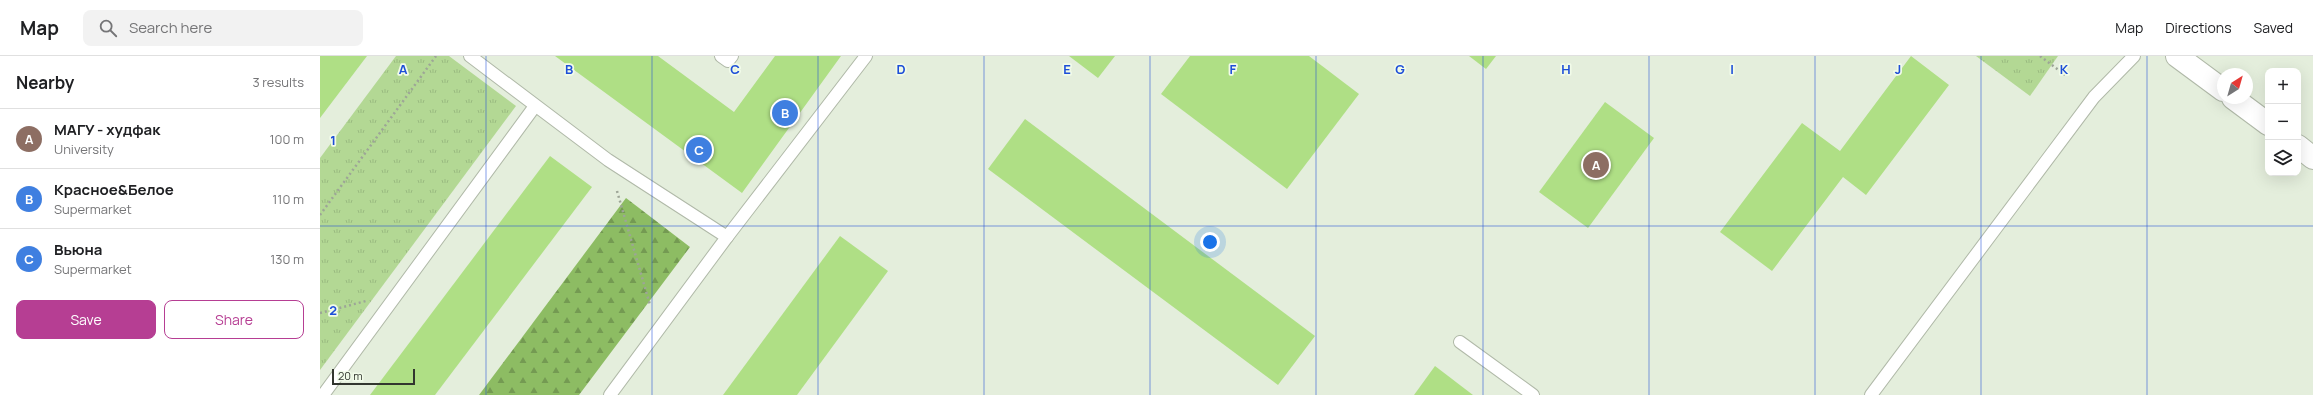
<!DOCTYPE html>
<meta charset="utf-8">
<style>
:root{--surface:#fff;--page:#f2f2f2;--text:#202124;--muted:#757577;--line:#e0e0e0;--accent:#b63e93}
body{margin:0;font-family:Manrope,sans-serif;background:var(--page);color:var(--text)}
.controls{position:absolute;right:12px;top:12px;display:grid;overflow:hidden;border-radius:8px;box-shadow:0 4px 16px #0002}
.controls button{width:36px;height:36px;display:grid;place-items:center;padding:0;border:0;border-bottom:1px solid var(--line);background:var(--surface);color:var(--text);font:20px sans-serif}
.compass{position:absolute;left:1897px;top:12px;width:36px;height:36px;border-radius:50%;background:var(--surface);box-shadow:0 4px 16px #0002;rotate:37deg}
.scale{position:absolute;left:12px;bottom:10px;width:83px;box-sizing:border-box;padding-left:4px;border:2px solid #32362f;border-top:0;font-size:11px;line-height:14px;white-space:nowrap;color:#32362f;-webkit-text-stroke:3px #f1fbe9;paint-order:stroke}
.you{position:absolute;left:890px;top:186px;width:14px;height:14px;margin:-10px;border:3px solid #fff;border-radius:50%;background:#1a73e8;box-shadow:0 0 0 6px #1a73e833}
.badge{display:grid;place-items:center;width:26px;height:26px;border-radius:50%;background:var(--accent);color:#fff;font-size:13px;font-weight:700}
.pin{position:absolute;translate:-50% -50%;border:2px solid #fff;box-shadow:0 1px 4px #0006}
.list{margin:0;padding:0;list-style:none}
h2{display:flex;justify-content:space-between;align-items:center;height:52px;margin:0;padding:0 16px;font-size:17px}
h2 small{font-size:13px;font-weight:400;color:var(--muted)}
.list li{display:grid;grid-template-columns:26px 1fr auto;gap:12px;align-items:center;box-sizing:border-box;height:60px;padding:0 16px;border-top:1px solid var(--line)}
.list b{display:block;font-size:15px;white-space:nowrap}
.list p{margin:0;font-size:13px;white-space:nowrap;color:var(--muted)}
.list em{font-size:13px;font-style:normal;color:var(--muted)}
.actions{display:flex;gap:8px;padding:12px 16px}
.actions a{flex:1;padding:9px 0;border:1px solid var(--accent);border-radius:8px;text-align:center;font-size:14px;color:var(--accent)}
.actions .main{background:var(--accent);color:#fff}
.icon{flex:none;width:22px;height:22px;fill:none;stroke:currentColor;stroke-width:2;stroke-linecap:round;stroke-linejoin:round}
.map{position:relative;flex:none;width:1993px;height:339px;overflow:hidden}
header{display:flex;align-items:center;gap:24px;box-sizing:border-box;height:56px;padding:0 20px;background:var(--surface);border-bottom:1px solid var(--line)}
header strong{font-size:19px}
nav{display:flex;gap:22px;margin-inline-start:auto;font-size:14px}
.search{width:280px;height:36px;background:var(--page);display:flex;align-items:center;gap:10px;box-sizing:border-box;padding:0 14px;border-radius:8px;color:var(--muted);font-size:15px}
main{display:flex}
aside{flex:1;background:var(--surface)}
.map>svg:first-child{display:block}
.grass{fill:url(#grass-tufts)}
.forest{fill:url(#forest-firs)}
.building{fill:#afdf85}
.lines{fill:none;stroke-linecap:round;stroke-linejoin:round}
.service-casing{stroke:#b0b9a8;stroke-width:14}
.secondary-casing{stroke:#b0b9a8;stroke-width:24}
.path{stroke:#9da597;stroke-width:2.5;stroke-dasharray:2 3;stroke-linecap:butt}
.service{stroke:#fff;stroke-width:12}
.secondary{stroke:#fff;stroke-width:22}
.grid{fill:none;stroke:#1d4ed8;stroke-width:1;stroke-opacity:0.55}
.grid-label{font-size:13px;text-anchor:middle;font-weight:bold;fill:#1d4ed8;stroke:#f1fbe9;stroke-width:3.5;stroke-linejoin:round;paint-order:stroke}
</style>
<header>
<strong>Map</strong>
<div class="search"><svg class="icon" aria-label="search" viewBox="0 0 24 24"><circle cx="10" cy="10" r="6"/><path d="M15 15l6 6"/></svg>Search here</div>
<nav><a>Map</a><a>Directions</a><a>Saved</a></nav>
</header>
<main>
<aside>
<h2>Nearby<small>3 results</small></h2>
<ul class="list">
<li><span class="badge" style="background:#8d6e63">A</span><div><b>МАГУ - худфак</b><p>University</p></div><em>100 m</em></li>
<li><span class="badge" style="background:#3f7fe0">B</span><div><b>Красное&amp;Белое</b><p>Supermarket</p></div><em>110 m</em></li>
<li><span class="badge" style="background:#3f7fe0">C</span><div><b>Вьюна</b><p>Supermarket</p></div><em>130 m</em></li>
</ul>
<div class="actions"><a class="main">Save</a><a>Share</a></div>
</aside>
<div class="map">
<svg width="1993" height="339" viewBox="0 0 1993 339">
<defs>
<pattern id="grass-tufts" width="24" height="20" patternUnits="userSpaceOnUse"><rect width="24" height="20" fill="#b3d894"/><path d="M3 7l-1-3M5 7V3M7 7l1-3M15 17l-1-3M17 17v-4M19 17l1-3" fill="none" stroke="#9aba80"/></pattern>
<pattern id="forest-firs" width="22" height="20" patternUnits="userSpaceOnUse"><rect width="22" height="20" fill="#8dbc63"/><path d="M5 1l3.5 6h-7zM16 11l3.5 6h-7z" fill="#749a52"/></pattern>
</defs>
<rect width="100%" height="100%" fill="#e4eedc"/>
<g class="grass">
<path d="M76,0h53l67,50 -196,264v-212z"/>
<path d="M1656,0h82l-28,40z"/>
</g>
<path class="forest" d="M306,142l64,49 -111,148h-100z"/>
<g class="building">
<path d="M0,0h47l-47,62z"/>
<path d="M235,0h103l76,56 41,-56h66l-99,137z"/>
<path d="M749,0h46l-17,22z"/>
<path d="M870,0h119l50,38 -72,95 -126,-95z"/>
<path d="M1149,0h27l-10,13z"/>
<path d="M1591,0l38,29 -83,110 -23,-18 -71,94 -52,-39 82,-109 38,28z"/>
<path d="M1285,46l49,36 -66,90 -49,-36z"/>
<path d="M705,63l290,217 -37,49 -290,-216z"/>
<path d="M230,100l42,31 -157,208h-65z"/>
<path d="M520,180l48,35 -91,124h-74z"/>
<path d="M1115,310l38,29h-59z"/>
</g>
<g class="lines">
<defs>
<g id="service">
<path d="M150,0l138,104 119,77 -117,158"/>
<path d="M401,0l7,5 4,-5"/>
<path d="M407,181l139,-181"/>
<path d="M1140,286l73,53"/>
<path d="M3,339l212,-289"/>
<path d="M1551,339l223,-298 40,-41"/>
</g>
<g id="secondary">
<path d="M1857,0l46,34"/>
<path d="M1913,42l35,26"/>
<path d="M1978,90l15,12"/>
</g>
</defs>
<use href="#service" class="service-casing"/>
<use href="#secondary" class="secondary-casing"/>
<g class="path">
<path d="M1720,0l25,19"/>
<path d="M297,135l33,114"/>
<path d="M0,159l116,-159"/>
<path d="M0,257l46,-12"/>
</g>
<use href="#service" class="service"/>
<use href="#secondary" class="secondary"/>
</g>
<path class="grid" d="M166,0v339M332,0v339M498,0v339M664,0v339M830,0v339M996,0v339M1163,0v339M1329,0v339M1495,0v339M1661,0v339M1827,0v339M0,170h1993"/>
<g class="grid-label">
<text x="83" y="18">A</text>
<text x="249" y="18">B</text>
<text x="415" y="18">C</text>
<text x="581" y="18">D</text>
<text x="747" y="18">E</text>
<text x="913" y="18">F</text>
<text x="1080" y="18">G</text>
<text x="1246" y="18">H</text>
<text x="1412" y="18">I</text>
<text x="1578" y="18">J</text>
<text x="1744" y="18">K</text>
<text x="13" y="89">1</text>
<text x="13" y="259">2</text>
</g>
</svg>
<div class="controls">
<button>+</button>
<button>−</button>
<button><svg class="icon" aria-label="layers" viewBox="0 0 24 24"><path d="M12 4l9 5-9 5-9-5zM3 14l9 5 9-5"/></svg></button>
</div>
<svg class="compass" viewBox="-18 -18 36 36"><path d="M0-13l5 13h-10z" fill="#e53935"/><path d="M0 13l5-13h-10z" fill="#757577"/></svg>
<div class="scale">20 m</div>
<div class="you"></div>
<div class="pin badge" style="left:1276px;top:109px;background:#8d6e63">A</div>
<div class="pin badge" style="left:465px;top:57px;background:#3f7fe0">B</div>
<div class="pin badge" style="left:379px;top:94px;background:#3f7fe0">C</div>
</div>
</main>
